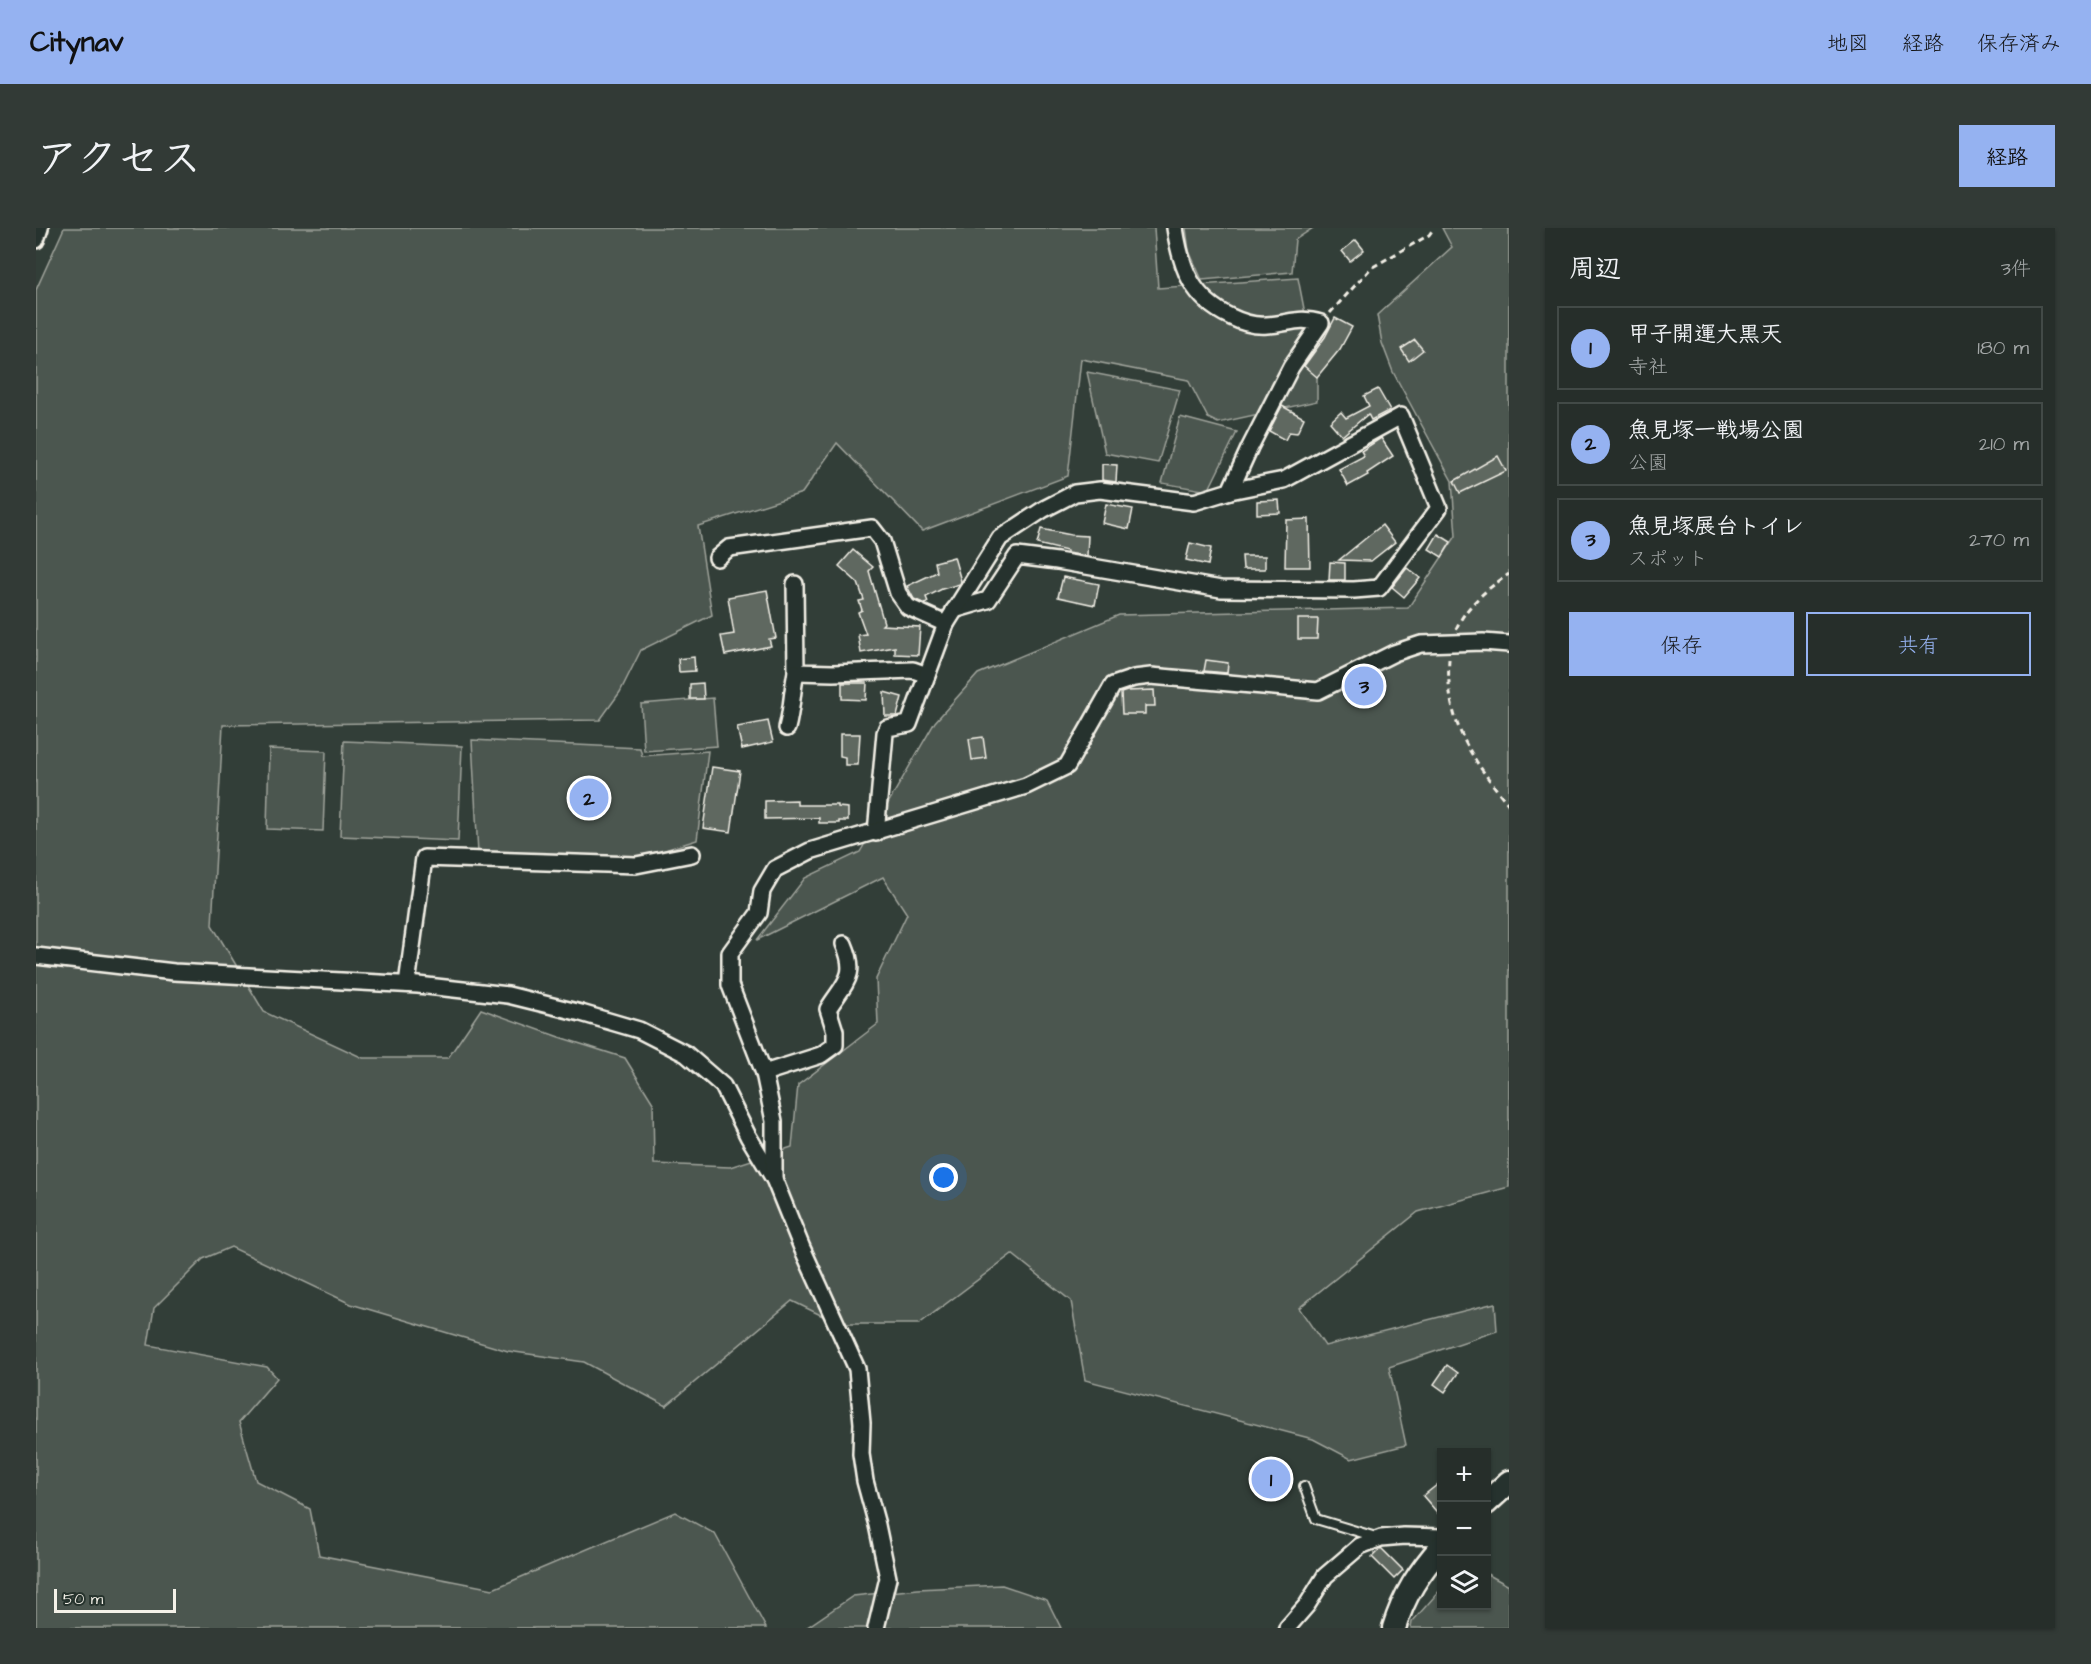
<!DOCTYPE html>
<html lang="ja">
<meta charset="utf-8">
<style>
:root{--surface:#262e2a;--page:#323a36;--text:#f1f3f6;--muted:#a4a8a8;--line:#424a47;--accent:#95b2f1}
body{margin:0;font-family:"Architects Daughter","Klee One",sans-serif;background:var(--page);color:var(--text)}
.controls{position:absolute;right:18px;bottom:18px;display:grid;overflow:hidden;border-radius:0px;box-shadow:0 2px 4px #0004}
.controls button{width:54px;height:54px;display:grid;place-items:center;padding:0;border:0;border-bottom:2px solid var(--line);background:var(--surface);color:var(--text);font:30px sans-serif}
.scale{position:absolute;left:18px;bottom:15px;width:122px;box-sizing:border-box;padding-left:6px;border:3px solid #f4f1e8;border-top:0;font-size:16px;line-height:21px;white-space:nowrap;color:#f4f1e8;-webkit-text-stroke:4px #26332d;paint-order:stroke}
.you{position:absolute;left:908px;top:950px;width:21px;height:21px;margin:-15px;border:4px solid #fff;border-radius:50%;background:#1a73e8;box-shadow:0 0 0 9px #1a73e833}
.badge{display:grid;place-items:center;width:39px;height:39px;border-radius:50%;background:var(--accent);color:#111;font-size:20px;font-weight:700}
.pin{position:absolute;translate:-50% -50%;border:3px solid #fff;box-shadow:0 2px 6px #0006}
.list{margin:0;padding:0;list-style:none}
h2{display:flex;justify-content:space-between;align-items:center;height:78px;margin:0;padding:0 24px;font-size:26px}
h2 small{font-size:20px;font-weight:400;color:var(--muted)}
.list li{display:grid;grid-template-columns:39px 1fr auto;gap:18px;align-items:center;box-sizing:border-box;height:84px;margin:0 12px 12px;padding:0 12px;border:2px solid var(--line);border-radius:0px}
.list b{display:block;font-size:22px;white-space:nowrap}
.list p{margin:0;font-size:20px;white-space:nowrap;color:var(--muted)}
.list em{font-size:20px;font-style:normal;color:var(--muted)}
.actions{display:flex;gap:12px;padding:18px 24px}
.actions a{flex:1;padding:14px 0;border:2px solid var(--accent);border-radius:0px;text-align:center;font-size:21px;color:var(--accent)}
.actions .main{background:var(--accent);color:#111}
.icon{flex:none;width:33px;height:33px;fill:none;stroke:currentColor;stroke-width:2;stroke-linecap:round;stroke-linejoin:round}
.map{position:relative;flex:none;width:1473px;height:1400px;overflow:hidden;border-radius:0px}
header{display:flex;align-items:center;gap:36px;box-sizing:border-box;height:84px;padding:0 30px;background:var(--accent);color:#111}
header strong{font-size:28px}
nav{display:flex;gap:33px;margin-inline-start:auto;font-size:21px}
.intro{display:flex;align-items:center;justify-content:space-between;box-sizing:border-box;height:144px;padding:0 36px}
h1{margin:0;font-size:42px}
.button{padding:15px 27px;border-radius:0px;background:var(--accent);color:#111;font-size:21px;font-weight:700}
main{display:flex;gap:36px;padding:0 36px}
aside{flex:1;background:var(--surface);border-radius:0px;box-shadow:0 2px 4px #0004}
.map>svg:first-child{display:block}
.green{fill:#4c564f;stroke:#a0a49c;stroke-width:1.5}
.building{fill:#5f6861;stroke:#f4f1e8;stroke-width:1.5}
.lines{fill:none;stroke-linecap:round;stroke-linejoin:round}
.service-casing{stroke:#f4f1e8;stroke-width:12}
.minor-casing{stroke:#f4f1e8;stroke-width:20}
.secondary-casing{stroke:#f4f1e8;stroke-width:27}
.path{stroke:#f4f1e8;stroke-width:3;stroke-dasharray:6 4.5;stroke-linecap:butt}
.service{stroke:#26332d;stroke-width:8}
.minor{stroke:#26332d;stroke-width:15}
.secondary{stroke:#26332d;stroke-width:22}
</style>
<header>
<strong>Citynav</strong>
<nav><a>地図</a><a>経路</a><a>保存済み</a></nav>
</header>
<div class="intro"><h1>アクセス</h1><a class="button">経路</a></div>
<main>
<div class="map">
<svg width="1473" height="1400" viewBox="0 0 1473 1400">
<rect width="100%" height="100%" fill="#323e38"/>
<filter id="ink" filterUnits="userSpaceOnUse"><feTurbulence type="fractalNoise" baseFrequency=".0167" numOctaves="2"/><feDisplacementMap in="SourceGraphic" scale="12" xChannelSelector="R" yChannelSelector="G"/><feConvolveMatrix kernelMatrix="1 2 1 2 8 2 1 2 1" color-interpolation-filters="sRGB"/></filter>
<g filter="url(#ink)">
<g class="green">
<path d="M28,0h1090l4,60 140,-10 19,97v26l-99,22 -10,-5 -20,-38 -107,-21 -13,117 -146,55 -85,-88 -35,50 -104,33 14,89 -71,35 -21,42 -20,28 -377,5 -11,200 52,87 99,46h85l33,-49 78,28 66,21 28,45 1,61 76,3 62,-20 6,-62 80,-61 -2,-45 31,-65 -24,-37 -126,63 48,-62 55,-26 75,-130 43,-48 141,-59 289,-7 48,-72 -4,-55 -59,-109 -11,-29 -5,-28 75,-68 -10,-19h67v959l-91,25 -119,96 26,38 170,-43 2,28 -108,36 17,78 -55,14 -38,-20 -228,-59 -14,-79 -59,-47 -93,70h-80l-47,-23 -126,105 -82,-44 -76,-11 -157,-47 -120,-57 -28,12 -49,49 -6,37 119,22 10,11 -38,44 17,59 54,28 9,46 174,34 182,-77 40,22 51,94h-730v-1338z"/>
<path d="M1150,0h127l-18,12 -3,32 -90,8 -13,-29z"/>
<path d="M1051,144l93,18 -22,73 -53,-10z"/>
<path d="M1144,189l57,15 -29,59 -46,-8z"/>
<path d="M677,470l4,48 -73,5 -3,-47z"/>
<path d="M436,512l168,8 2,8 66,-5 -11,89 -61,19 -158,-5z"/>
<path d="M308,513l118,5 -4,95 -118,-5z"/>
<path d="M233,521l57,2 -3,80 -56,-2z"/>
<path d="M1451,1346l22,12v42h-98l1,-6 29,-33 1,17h44z"/>
<path d="M966,1357l45,15 14,28h-255l47,-32 65,-7z"/>
</g>
<g class="building">
<path d="M1320,12l8,10 -14,11 -8,-10z"/>
<path d="M1299,90l17,9 -12,22 -23,28 -13,-11 21,-29z"/>
<path d="M1379,112l8,10 -14,11 -8,-12z"/>
<path d="M1342,161l12,21 -19,10 -3,-6 -26,22 -12,-14 11,-10 5,6 23,-12 -5,-10z"/>
<path d="M1246,178l22,12 -7,15 -8,-1 -4,8 -16,-9z"/>
<path d="M1345,210l12,18 -26,17 1,2 -20,11 -9,-17 25,-13 -3,-5z"/>
<path d="M1462,228l8,15 -46,22 -6,-12z"/>
<path d="M1066,236l15,1 -1,17 -14,-2z"/>
<path d="M1243,272l1,13 -23,1v-13z"/>
<path d="M1070,276l27,5 -4,20 -27,-6z"/>
<path d="M1273,291l1,48h-25l1,-47z"/>
<path d="M1346,297l13,17 -24,19 -32,-1z"/>
<path d="M1005,301l30,6 17,1 -1,20 -20,-3v-2l-30,-7z"/>
<path d="M1402,306l13,8 -9,15 -13,-8z"/>
<path d="M1154,315l21,5 -3,17 -22,-5z"/>
<path d="M817,322l20,17 -4,4 15,52 -2,2 38,2 -2,28 -23,-1v-7l-34,6 -3,-18 8,-1 -8,-22 4,-2 -3,-9 5,-1 -6,-17 -19,-17z"/>
<path d="M1206,328h23v13h-22z"/>
<path d="M918,329l7,24 -1,3 -18,5 -16,8 2,5 -3,2 -11,-5 -7,-13 30,-14 -2,-10z"/>
<path d="M1294,334l15,1v17h-16z"/>
<path d="M1371,340l13,10 -16,19 -12,-10z"/>
<path d="M1027,349l36,7 -4,21 -37,-8z"/>
<path d="M731,362l9,48 -7,1 2,7 -46,9 -4,-19 13,-2 -6,-37z"/>
<path d="M1262,391h20l-1,20h-19z"/>
<path d="M658,429l1,14 -16,1 -1,-13z"/>
<path d="M1170,432l22,3 -1,10 -23,-2z"/>
<path d="M1333,448l7,12 -15,10 -9,-13z"/>
<path d="M667,455l1,16h-14v-15z"/>
<path d="M806,455h25l-1,17 -24,-1z"/>
<path d="M1118,462l1,16h-10v8h-23l-1,-21 6,-2z"/>
<path d="M848,464l18,5 -5,19h-12z"/>
<path d="M732,493l5,21 -31,7 -5,-22z"/>
<path d="M804,506h20l-2,31h-13v-8l-5,-1z"/>
<path d="M947,509l3,21 -14,2 -3,-21z"/>
<path d="M676,539l28,4 -9,61 -28,-4z"/>
<path d="M761,572v5h41v2l10,1v13h-9v2h-20v-5l-54,1v-18z"/>
<path d="M1411,1137l11,8 -13,19 -11,-8z"/>
<path d="M1406,1253v37l-19,-22z"/>
<path d="M1345,1320l22,22 -9,9 -22,-22z"/>
</g>
<g class="lines">
<defs>
<path id="service" d="M1268,1258l12,33 60,18"/>
<g id="minor">
<path d="M0,12l4,-12"/>
<path d="M681,330l12,-10 143,-20 10,13 16,52 10,14 38,17"/>
<path d="M759,356l1,88 37,1 80,-3 14,5"/>
<path d="M918,382l34,-10 29,-44 40,5 164,28 133,1 25,-2 60,-80 -38,-92 -117,64 -54,11"/>
<path d="M751,500c5,-18 5,-37 9,-56"/>
<path d="M840,605l9,-100 2,-5 22,-4 37,-100 54,-86 44,-29 31,-16 25,-3 94,12 36,-11 20,-44 41,-80 30,-44c-23,-7 -32,1 -54,2 -12,1 -26,-3 -36,-8 -39,-18 -50,-49 -56,-89"/>
<path d="M0,728l138,16 244,13 90,10 73,18 58,17 47,24 37,32 25,50 26,43 28,69 55,121 5,54 -1,31 4,27 12,44 11,53 -12,50"/>
<path d="M371,756l17,-126 212,7 56,-11"/>
<path d="M728,845l57,-18 14,-10v-14l-7,-22c17,-27 30,-33 16,-65"/>
<path d="M738,951v-58l-10,-48 -34,-88v-32l29,-40 3,-22 13,-22 35,-18 216,-65 41,-20 46,-81 21,-7 17,-2 167,15 76,-38 27,-9 62,-2 26,2"/>
<path d="M1251,1400l20,-23 18,-29 35,-30 21,-8 23,-2 38,1"/>
</g>
<g id="secondary">
<path d="M1450,1275l23,-21"/>
<path d="M1358,1400c10,-33 25,-56 48,-82"/>
</g>
</defs>
<use href="#service" class="service-casing"/>
<use href="#minor" class="minor-casing"/>
<use href="#secondary" class="secondary-casing"/>
<g class="path">
<path d="M1294,85l41,-45 58,-33 5,-7"/>
<path d="M1420,401c10,-23 32,-41 53,-55"/>
<path d="M1413,431c-4,63 22,99 60,146"/>
<path d="M1248,1253l10,2"/>
</g>
<use href="#service" class="service"/>
<use href="#minor" class="minor"/>
<use href="#secondary" class="secondary"/>
</g>
</g>
</svg>
<div class="controls">
<button>+</button>
<button>−</button>
<button><svg class="icon" aria-label="layers" viewBox="0 0 24 24"><path d="M12 4l9 5-9 5-9-5zM3 14l9 5 9-5"/></svg></button>
</div>
<div class="scale">50 m</div>
<div class="you"></div>
<div class="pin badge" style="left:1235px;top:1251px">1</div>
<div class="pin badge" style="left:553px;top:570px">2</div>
<div class="pin badge" style="left:1328px;top:458px">3</div>
</div>
<aside>
<h2>周辺<small>3件</small></h2>
<ul class="list">
<li><span class="badge">1</span><div><b>甲子開運大黒天</b><p>寺社</p></div><em>180 m</em></li>
<li><span class="badge">2</span><div><b>魚見塚一戦場公園</b><p>公園</p></div><em>210 m</em></li>
<li><span class="badge">3</span><div><b>魚見塚展台トイレ</b><p>スポット</p></div><em>270 m</em></li>
</ul>
<div class="actions"><a class="main">保存</a><a>共有</a></div>
</aside>
</main>
